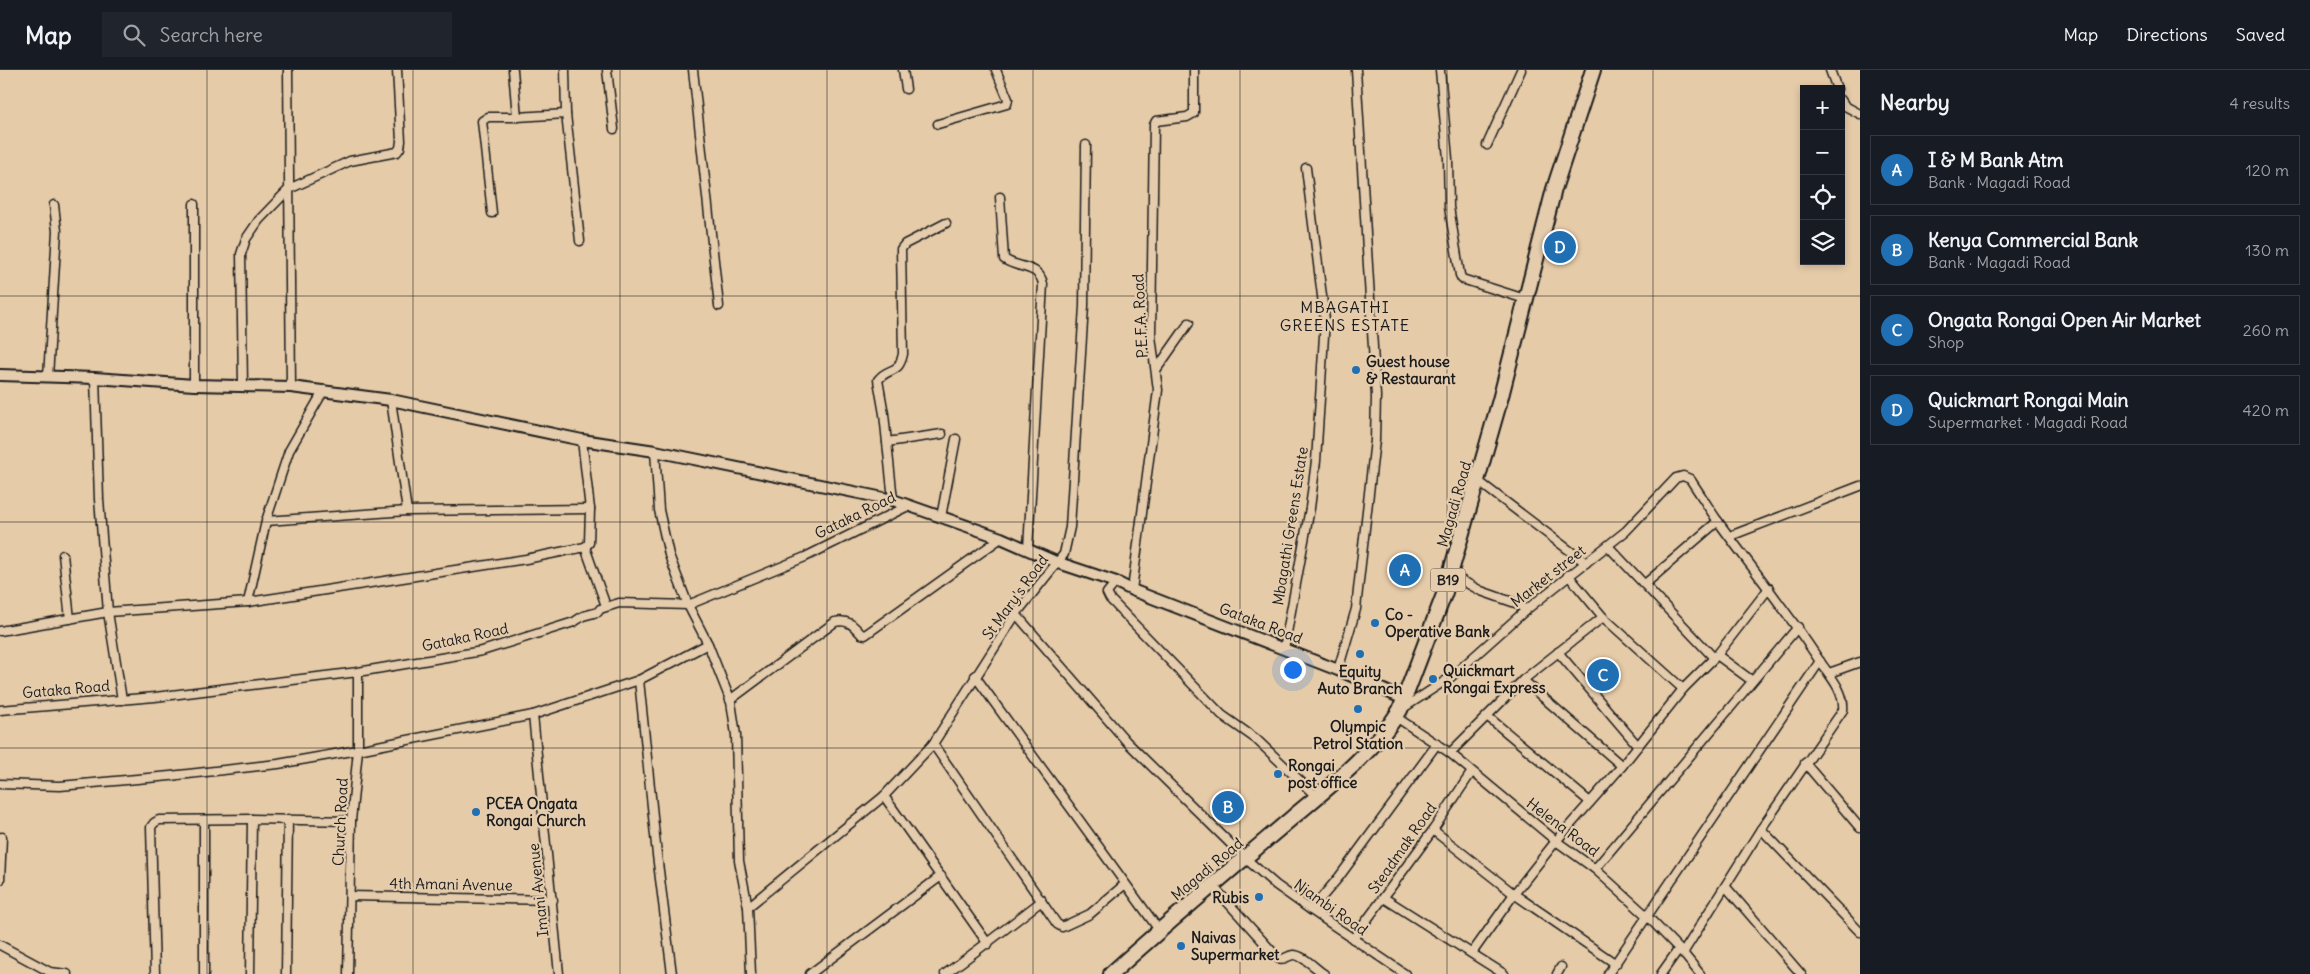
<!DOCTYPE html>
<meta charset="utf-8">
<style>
:root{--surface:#171b24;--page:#20242c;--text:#f1f3f6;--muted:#9ea1a6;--line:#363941;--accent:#1f6fb2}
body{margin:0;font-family:Delius,sans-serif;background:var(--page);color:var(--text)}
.controls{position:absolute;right:15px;top:15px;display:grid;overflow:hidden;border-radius:0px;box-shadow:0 2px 8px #0003}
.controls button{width:45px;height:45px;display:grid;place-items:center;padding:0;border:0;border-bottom:1px solid var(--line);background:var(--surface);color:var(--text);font:25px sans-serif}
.you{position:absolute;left:1292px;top:599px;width:18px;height:18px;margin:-12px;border:4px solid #fff;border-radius:50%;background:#1a73e8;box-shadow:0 0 0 8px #1a73e833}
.badge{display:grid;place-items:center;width:32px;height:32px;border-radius:50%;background:var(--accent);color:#fff;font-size:16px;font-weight:700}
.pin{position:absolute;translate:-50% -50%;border:2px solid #fff;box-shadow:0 1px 5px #0006}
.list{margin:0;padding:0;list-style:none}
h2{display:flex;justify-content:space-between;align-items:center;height:65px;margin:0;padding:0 20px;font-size:21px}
h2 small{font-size:16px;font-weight:400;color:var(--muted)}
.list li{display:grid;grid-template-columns:32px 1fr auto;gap:15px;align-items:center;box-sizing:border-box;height:70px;margin:0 10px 10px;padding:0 10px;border:1px solid var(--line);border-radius:0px}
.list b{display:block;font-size:19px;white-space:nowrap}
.list p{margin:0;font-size:16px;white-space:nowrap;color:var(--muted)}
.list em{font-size:16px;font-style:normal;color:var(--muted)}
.icon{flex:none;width:28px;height:28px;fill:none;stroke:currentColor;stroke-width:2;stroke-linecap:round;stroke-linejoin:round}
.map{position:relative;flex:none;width:1860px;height:904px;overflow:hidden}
header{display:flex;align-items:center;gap:30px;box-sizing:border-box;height:70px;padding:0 25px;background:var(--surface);border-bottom:1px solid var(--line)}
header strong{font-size:24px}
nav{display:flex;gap:28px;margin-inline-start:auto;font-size:18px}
.search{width:350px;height:45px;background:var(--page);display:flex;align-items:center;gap:12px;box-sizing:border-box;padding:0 18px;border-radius:0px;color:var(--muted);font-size:19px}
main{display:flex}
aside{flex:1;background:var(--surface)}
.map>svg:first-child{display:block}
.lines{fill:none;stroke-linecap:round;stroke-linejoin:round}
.minor-casing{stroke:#1c1c1c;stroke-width:11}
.tertiary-casing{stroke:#1c1c1c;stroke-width:14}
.trunk-casing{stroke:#1c1c1c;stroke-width:18}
.minor{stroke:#e4ccad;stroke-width:8}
.tertiary{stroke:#e4ccad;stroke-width:10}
.trunk{stroke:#e4ccad;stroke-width:14}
.grid{fill:none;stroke:#1c1c1c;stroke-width:1;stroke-opacity:0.55}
.poi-dot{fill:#1f6fb2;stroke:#e4ccad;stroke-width:2}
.labels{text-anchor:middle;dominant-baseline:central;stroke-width:4.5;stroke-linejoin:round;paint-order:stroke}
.shield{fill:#e4ccad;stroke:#585148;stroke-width:1}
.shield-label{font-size:14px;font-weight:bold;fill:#1c1c1c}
.street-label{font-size:15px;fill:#1c1c1c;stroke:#e4ccad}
.poi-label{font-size:15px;font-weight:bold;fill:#1c1c1c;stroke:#e4ccad;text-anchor:start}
.neighbourhood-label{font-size:16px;letter-spacing:1px;fill:#1c1c1c;stroke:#e4ccad}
</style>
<header>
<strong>Map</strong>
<div class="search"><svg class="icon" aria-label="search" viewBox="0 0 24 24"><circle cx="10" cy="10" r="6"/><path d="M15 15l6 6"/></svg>Search here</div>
<nav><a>Map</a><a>Directions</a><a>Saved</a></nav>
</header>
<main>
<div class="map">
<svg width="1860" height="904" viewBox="0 0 1860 904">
<rect width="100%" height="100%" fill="#e6cba8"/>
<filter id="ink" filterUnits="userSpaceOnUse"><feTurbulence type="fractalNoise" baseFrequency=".02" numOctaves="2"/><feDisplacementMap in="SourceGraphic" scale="10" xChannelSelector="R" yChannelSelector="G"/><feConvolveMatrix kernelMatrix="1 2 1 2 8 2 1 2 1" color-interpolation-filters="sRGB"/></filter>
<g filter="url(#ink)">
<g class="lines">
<defs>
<g id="minor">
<path d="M288,0l3,317"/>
<path d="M513,0l4,47 49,-3"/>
<path d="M565,0l1,44 14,127"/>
<path d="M607,0l7,59"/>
<path d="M693,0l26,236"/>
<path d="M903,0l3,19"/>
<path d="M1440,0l8,89 1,48 11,68 2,4 63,20"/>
<path d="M1830,0l7,19"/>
<path d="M1841,30l4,6 15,8"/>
<path d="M938,54l69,-20 1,-5 -12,-29"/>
<path d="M1487,75l34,-75"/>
<path d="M1000,127l4,62c14,10 35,5 39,25l-15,265"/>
<path d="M492,143l-10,-92 6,-4h29"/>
<path d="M1156,300l33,-47"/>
<path d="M48,307l9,-146 -3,-26"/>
<path d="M95,308l4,121 9,113 14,88"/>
<path d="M194,315v-181"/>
<path d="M243,315l-2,-131 5,-15 13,-19 30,-31 61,-28 47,-9 3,-4 1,-7 -4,-71"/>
<path d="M391,330l16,111"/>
<path d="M887,372l55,-8"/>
<path d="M655,381l4,59 10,45 19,50 20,39 23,58 5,33 3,126 9,46 3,67"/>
<path d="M1478,411l108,82"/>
<path d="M893,430l-9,-86 -6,-34c11,-14 20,-4 25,-26l-2,-105 4,-5 41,-21"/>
<path d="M941,447l15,-78"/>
<path d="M266,451l141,-10 183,-2"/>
<path d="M1730,466l130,-50"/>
<path d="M1608,476l106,112"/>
<path d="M585,477l21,59"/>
<path d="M63,485l7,64"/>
<path d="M1450,504l31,17 37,13 8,6"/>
<path d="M1568,505l35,42 80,72"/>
<path d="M1116,512l-9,11 3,6 112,116 34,24 61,58"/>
<path d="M1645,514l73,-63"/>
<path d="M1132,520l26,-200 -7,-54 3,-211 2,-4 31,-4 7,-4v-43"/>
<path d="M248,532l18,-81 23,-70 35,-61"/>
<path d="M1016,544l111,128 118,116 31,27 35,25 94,64"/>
<path d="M0,561l108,-19 140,-10 278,-43 59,-12 4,-4 1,-34 -8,-69"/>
<path d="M1284,579l26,-141 6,-47 9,-141 -19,-152"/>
<path d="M1558,582l80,94"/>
<path d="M1717,585l34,25"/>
<path d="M1338,600l18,-61 2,-19 17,-150 1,-44 -20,-326"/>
<path d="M1829,603l31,-11"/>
<path d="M975,606l184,254"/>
<path d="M639,610l18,175 15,119"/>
<path d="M1523,610l99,86"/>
<path d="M730,630l105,-78c13,-3 18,3 26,12l4,1 136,-97"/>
<path d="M1402,639l49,-32 75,-67 100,-79 50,-53 7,-2 7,3c9,13 18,28 27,41 34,47 70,91 102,140 10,15 26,31 24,50l-82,119 -78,124"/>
<path d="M0,640l155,-13 203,-25 124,-21 92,-29 9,-6 15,-4 2,-3 19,-6 69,2 117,-48 103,-51"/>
<path d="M533,645l26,259"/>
<path d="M1487,646l103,86"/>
<path d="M1396,647l54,36 106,88 39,28 53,48 35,36 17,21"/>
<path d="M933,674l124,180 5,3 28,-13 34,-29"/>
<path d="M1450,683l73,-73 80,-63"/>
<path d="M1805,693l55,65"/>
<path d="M0,714l60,2 110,-10 108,-12 80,-14 175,-35 106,-35 69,-36"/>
<path d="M884,726l104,148"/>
<path d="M204,750v154"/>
<path d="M1761,759l99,103"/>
<path d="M1433,760l81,64 102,70"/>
<path d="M1595,799l203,-242"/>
<path d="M0,810l2,-43"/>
<path d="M1212,815l66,73c6,3 8,-2 15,-3 9,-1 23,14 31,19"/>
<path d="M1726,817l75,87"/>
<path d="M350,826l203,4"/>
<path d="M1384,828l120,76"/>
<path d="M748,837l136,-111 49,-52 83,-130 48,-60 6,-27 14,-221 2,-161"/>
<path d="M1311,840l28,-33 98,-133"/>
<path d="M1353,869l80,-109 38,-57"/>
<path d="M0,875l50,27 17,2"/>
<path d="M1472,883l42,-59 42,-53 66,-75 61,-77 34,-34 52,-67"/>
<path d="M155,904l-4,-147 3,-4 5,-3 93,-1"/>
<path d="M250,904l2,-155 99,2"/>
<path d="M286,904l2,-155"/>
<path d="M348,904l3,-153 7,-71v-78"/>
<path d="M810,904l131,-98"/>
<path d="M945,904c32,-23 63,-47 94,-71l2,-4"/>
<path d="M1557,904l4,-7"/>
<path d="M1608,904l212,-313"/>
<path d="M1661,904l17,-24"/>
</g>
<path id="tertiary" d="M0,305l95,3 99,7 97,2 100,13 191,40 73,11 238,49 108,38 55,24 60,20 16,8 206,80 66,29"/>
<path id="trunk" d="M1111,904c59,-54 121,-105 182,-157 37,-31 81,-65 107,-107l45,-118 55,-192 54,-211 39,-119"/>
</defs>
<use href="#minor" class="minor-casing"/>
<use href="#tertiary" class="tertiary-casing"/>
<use href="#trunk" class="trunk-casing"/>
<use href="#minor" class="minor"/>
<use href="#tertiary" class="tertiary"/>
<use href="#trunk" class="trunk"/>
</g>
</g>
<path class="grid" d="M207,0v904M413,0v904M620,0v904M827,0v904M1033,0v904M1240,0v904M1447,0v904M1653,0v904M0,226h1860M0,452h1860M0,678h1860"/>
<g class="poi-dot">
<circle cx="1356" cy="300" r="5"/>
<circle cx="1375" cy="553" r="5"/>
<circle cx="1360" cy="584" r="5"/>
<circle cx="1433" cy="609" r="5"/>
<circle cx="1358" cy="639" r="5"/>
<circle cx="1278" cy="704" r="5"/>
<circle cx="476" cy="742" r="5"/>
<circle cx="1259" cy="827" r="5"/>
<circle cx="1181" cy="876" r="5"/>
</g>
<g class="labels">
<rect class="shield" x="1430.5" y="498.5" width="35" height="23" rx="4"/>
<g class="shield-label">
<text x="1448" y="510">B19</text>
</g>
<g class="street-label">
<text transform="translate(1140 246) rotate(-93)">P.E.F.A. Road</text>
<text transform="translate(1454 434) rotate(-74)">Magadi Road</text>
<text transform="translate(855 445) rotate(-26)">Gataka Road</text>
<text transform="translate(1290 456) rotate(-81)">Mbagathi Greens Estate</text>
<text transform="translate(1548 506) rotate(-38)">Market street</text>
<text transform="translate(1015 527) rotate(-54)">St Mary's Road</text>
<text transform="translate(1261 553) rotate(21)">Gataka Road</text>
<text transform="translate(465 567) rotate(-12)">Gataka Road</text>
<text transform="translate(66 619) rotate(-5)">Gataka Road</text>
<text transform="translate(340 752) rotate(-87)">Church Road</text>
<text transform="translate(1563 757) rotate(37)">Helena Road</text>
<text transform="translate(1402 778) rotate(-55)">Steadmak Road</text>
<text transform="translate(1207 799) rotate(-40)">Magadi Road</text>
<text transform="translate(451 814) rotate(1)">4th Amani Avenue</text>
<text transform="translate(538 820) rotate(-96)">Imani Avenue</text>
<text transform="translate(1331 837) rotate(35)">Njambi Road</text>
</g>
<g class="poi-label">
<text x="1366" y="291">Guest house<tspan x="1366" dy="17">&amp; Restaurant</tspan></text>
<text x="1385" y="544">Co -<tspan x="1385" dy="17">Operative Bank</tspan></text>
<text x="1443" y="600">Quickmart<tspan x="1443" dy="17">Rongai Express</tspan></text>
<text x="1360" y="601" text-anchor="middle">Equity<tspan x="1360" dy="17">Auto Branch</tspan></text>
<text x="1358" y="656" text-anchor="middle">Olympic<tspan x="1358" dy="17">Petrol Station</tspan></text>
<text x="1288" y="695">Rongai<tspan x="1288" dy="17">post office</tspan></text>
<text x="486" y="733">PCEA Ongata<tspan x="486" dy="17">Rongai Church</tspan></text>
<text x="1249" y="827" text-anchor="end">Rubis</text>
<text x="1191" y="867">Naivas<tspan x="1191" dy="17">Supermarket</tspan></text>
</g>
<g class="neighbourhood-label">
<text x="1345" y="237">MBAGATHI<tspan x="1345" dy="18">GREENS ESTATE</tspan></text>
</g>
</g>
</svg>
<div class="controls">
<button>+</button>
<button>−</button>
<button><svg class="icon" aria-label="locate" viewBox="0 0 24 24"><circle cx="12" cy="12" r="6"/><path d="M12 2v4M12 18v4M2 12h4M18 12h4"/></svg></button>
<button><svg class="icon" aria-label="layers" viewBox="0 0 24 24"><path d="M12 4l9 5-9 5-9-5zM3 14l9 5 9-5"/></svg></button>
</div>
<div class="you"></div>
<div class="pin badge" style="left:1405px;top:500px">A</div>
<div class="pin badge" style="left:1228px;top:737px">B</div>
<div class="pin badge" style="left:1603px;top:605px">C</div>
<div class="pin badge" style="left:1560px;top:177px">D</div>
</div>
<aside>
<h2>Nearby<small>4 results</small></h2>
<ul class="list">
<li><span class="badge">A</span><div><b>I &amp; M Bank Atm</b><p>Bank · Magadi Road</p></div><em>120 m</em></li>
<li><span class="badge">B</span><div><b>Kenya Commercial Bank</b><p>Bank · Magadi Road</p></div><em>130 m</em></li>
<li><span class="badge">C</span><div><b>Ongata Rongai Open Air Market</b><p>Shop</p></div><em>260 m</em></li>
<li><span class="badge">D</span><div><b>Quickmart Rongai Main</b><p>Supermarket · Magadi Road</p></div><em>420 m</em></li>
</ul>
</aside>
</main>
